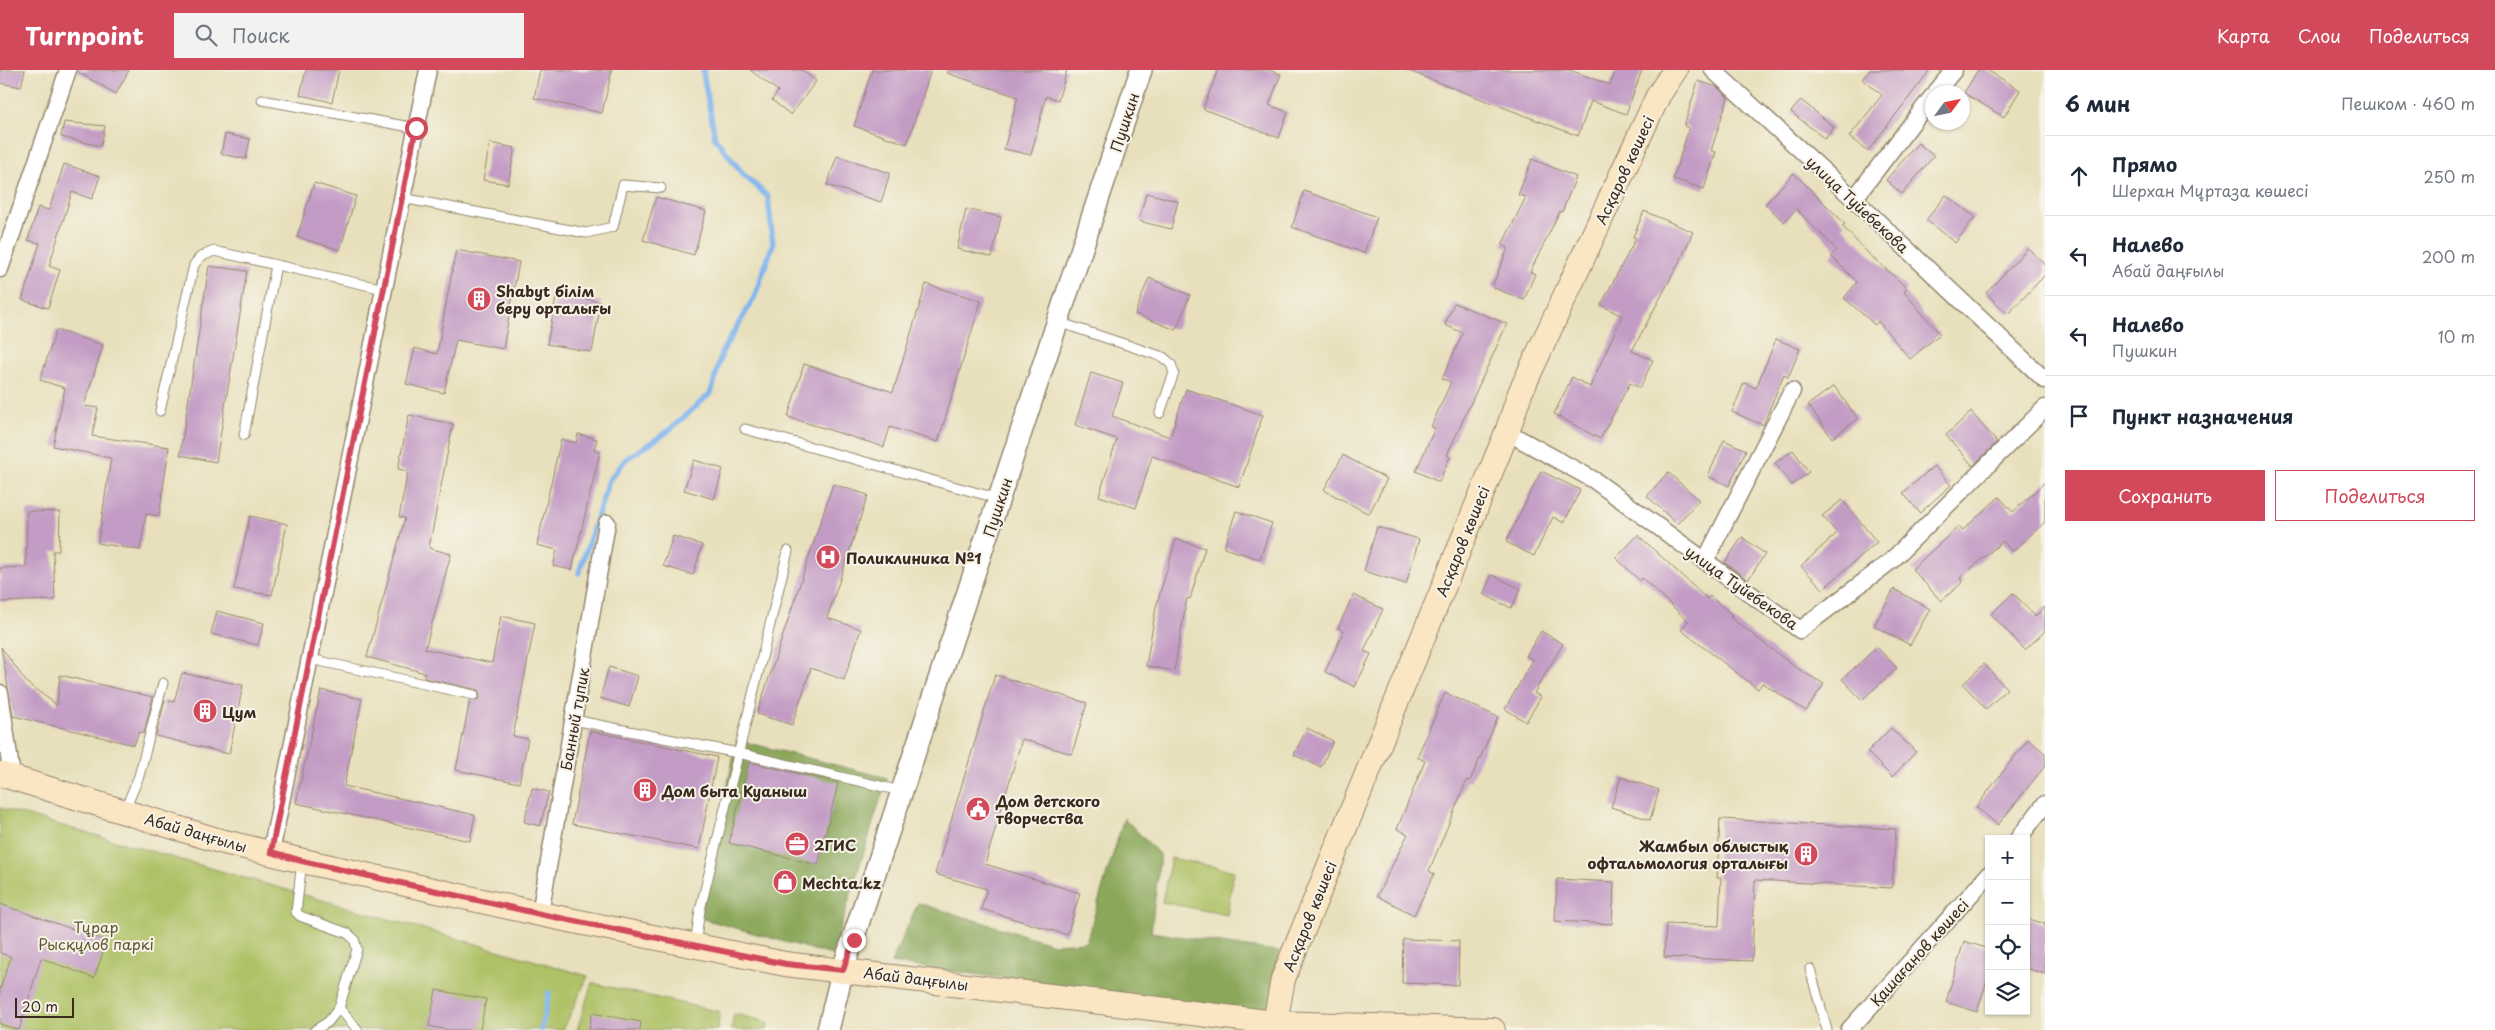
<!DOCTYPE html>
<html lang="ru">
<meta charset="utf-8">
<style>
:root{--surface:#fff;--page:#f2f2f3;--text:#1f2937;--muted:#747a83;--line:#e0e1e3;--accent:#d1495b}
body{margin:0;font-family:"Playpen Sans",sans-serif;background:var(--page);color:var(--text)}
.controls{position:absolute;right:15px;bottom:15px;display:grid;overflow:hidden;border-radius:0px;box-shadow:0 1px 4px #0004}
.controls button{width:45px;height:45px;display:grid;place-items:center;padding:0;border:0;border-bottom:1px solid var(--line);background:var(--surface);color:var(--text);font:25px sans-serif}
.compass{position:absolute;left:1925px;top:15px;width:45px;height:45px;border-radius:50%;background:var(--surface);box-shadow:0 1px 4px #0004;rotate:57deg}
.scale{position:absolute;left:15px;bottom:12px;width:59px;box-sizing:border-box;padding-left:5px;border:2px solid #3b2a1e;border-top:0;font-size:14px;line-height:18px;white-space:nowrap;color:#3b2a1e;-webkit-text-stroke:4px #f7f3e8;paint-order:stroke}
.stop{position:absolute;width:15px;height:15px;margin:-11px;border:4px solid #d1495b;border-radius:50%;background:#fff}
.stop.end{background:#d1495b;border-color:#fff;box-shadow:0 1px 5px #0008}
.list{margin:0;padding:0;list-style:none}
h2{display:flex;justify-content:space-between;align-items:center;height:65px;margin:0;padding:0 20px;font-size:21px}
h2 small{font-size:16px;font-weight:400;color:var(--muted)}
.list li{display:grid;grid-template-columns:32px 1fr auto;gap:15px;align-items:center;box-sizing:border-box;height:80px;padding:0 20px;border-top:1px solid var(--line)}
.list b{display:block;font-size:19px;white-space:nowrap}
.list p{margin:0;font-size:16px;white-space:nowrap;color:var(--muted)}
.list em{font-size:16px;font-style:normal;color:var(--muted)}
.actions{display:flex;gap:10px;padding:15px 20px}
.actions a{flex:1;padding:11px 0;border:1px solid var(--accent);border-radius:0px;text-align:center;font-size:18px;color:var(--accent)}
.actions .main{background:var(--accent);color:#fff}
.icon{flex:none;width:28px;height:28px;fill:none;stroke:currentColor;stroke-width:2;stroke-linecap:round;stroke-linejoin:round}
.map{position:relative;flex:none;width:2045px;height:960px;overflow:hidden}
header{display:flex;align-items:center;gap:30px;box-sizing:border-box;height:70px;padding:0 25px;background:var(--accent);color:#fff}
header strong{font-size:24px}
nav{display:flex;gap:28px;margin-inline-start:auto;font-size:18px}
.search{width:350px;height:45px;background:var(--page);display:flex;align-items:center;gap:12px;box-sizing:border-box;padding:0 18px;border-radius:0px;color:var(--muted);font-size:19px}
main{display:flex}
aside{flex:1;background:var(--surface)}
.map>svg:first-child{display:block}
.green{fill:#aec165;stroke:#747642}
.forest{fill:#8aa75a;stroke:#62683c}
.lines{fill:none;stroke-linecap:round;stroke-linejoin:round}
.stream{stroke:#80b5ee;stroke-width:5.5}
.building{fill:#c39cc5}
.service-casing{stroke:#92856d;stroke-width:11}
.minor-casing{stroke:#92856d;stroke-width:19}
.tertiary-casing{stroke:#92856d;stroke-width:24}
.secondary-casing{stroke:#92856d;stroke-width:26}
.service{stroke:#fff;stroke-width:9}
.minor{stroke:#fff;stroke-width:16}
.tertiary{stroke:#fff;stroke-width:21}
.secondary{stroke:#fbe6c4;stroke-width:24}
.route{stroke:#d1495b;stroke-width:6}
.labels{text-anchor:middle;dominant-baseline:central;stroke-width:4;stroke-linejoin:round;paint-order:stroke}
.street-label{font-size:15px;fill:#3b2a1e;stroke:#f7f3e8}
.poi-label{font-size:15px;font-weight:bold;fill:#3b2a1e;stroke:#f7f3e8;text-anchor:start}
.park-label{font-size:15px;fill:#5e5733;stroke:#f7f3e8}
</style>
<header>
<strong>Turnpoint</strong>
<div class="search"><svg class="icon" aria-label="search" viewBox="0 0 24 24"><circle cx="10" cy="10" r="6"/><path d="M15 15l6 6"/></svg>Поиск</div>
<nav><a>Карта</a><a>Слои</a><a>Поделиться</a></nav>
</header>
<main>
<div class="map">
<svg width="2045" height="960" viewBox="0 0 2045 960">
<rect width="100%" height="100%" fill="#f7f3e8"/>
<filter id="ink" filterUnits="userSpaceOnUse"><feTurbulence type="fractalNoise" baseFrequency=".02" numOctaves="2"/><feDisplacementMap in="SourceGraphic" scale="10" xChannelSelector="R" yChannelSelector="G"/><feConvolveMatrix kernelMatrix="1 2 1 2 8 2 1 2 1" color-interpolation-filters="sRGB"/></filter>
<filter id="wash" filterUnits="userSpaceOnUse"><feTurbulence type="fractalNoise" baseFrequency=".0096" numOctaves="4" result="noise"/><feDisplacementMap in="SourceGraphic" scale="20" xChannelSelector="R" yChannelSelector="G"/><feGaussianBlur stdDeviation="1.12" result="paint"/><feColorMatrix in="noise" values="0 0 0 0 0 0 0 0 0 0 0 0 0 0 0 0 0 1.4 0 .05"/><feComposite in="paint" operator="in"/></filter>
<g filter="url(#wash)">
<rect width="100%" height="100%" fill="#e8e0bc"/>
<g class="green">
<path d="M0,738l588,168 -25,54h-563z"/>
<path d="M1171,788l63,13 -7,44 -65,-13z"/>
<path d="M592,913l128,29 -3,18h-140z"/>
<path d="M734,944l34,8 -1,8h-36z"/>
</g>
<g class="forest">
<path d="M737,670l150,38 -55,177 -132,-37z"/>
<path d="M1124,748l36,37 -9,77 129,20 -12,78 -165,-39 -212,-28 27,-60 136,41 32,-2z"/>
</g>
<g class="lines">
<g class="stream">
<path d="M579,503l30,-93 17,-21 41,-27 44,-39 11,-41 32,-54 19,-54 -5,-47 -25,-23 -28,-36 -12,-65 1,-3"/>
<path d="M541,960l8,-37"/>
</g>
</g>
<g id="blocks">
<g class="building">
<path d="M0,0h25l-4,17 -21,-4z"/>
<path d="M78,0h51l-13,24 -38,-22z"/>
<path d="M306,0h33l-7,32 -32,-7z"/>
<path d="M540,0h72l-10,43 -68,-15z"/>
<path d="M750,0h52l14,11 -25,34 -19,-15 6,-9z"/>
<path d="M872,0h59l-24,74 -53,-18z"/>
<path d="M947,0h120l-9,30 -12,-4 -15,59 -27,-6 14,-52 -71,-24z"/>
<path d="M1218,0h50l13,4 -12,31 19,7 -9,26 -76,-29z"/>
<path d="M1406,0h164l40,15 6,-15h26l-16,44 -35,-13 -13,35z"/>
<path d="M1870,0h60l-62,81 -19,-14 33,-42 -20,-16z"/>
<path d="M1978,0h9l33,20 -16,27 -40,-24z"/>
<path d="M1698,11l19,6 11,10 -17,54 5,1 -12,37 -31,-10 16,-51 -5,-2z"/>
<path d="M1801,30l33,27 -9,12 -34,-27z"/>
<path d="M64,52l41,4 -4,20 -40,-9z"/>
<path d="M225,64l25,5 -4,20 -25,-5z"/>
<path d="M490,73l25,5 -7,36 -25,-4z"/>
<path d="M1918,73l16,13 -32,38 -16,-14z"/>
<path d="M837,86l53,17 -9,29 -54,-17z"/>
<path d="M1532,89l44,18 -14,35 -2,-1 -30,61 5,2 -11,26 -32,-13 16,-39 -6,-3 24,-48 -8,-2z"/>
<path d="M64,94l36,12 -8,23 -20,-7 -23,74 11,4 -12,38 -26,-8 18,-57 -12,-3 10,-33 11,3z"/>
<path d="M1794,103l51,51 -3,2 27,28 38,34 -3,4 36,42 -30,25 -32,-38 -3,4 -31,-27 13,-16 -26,-26 6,-6 -41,-41 -12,13 -19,-18z"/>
<path d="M314,113l42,13 -16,54 -43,-13z"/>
<path d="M1304,121l73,26 -13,36 -72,-26z"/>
<path d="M1146,123l32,8 -7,28 -32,-8z"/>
<path d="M1946,125l29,22 -20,26 -29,-23z"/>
<path d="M656,127l50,14 -12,44 -51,-15z"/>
<path d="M966,139l35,8 -9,40 -35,-8z"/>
<path d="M1644,141l49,21 -11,25 -50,94 21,9 -13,28 -10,-5 -30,56 -46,-25 18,-37 18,10 32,-71 -21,-11 35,-67 -3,-1z"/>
<path d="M2028,178l17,16v11l-37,39 -22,-21z"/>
<path d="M456,180l63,12 -16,87 -47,-9 -12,53 -38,-9 9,-36 22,6z"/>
<path d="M209,196l38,5 -31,191 -36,-7z"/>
<path d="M1149,208l41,17 -14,35 -41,-16z"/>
<path d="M926,214l55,17 -43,141 -48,-15 -6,20 -96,-30 16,-53 89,28z"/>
<path d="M557,223l44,9 -9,50 -45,-8z"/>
<path d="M1454,233l53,21 -60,131 3,2 -11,25 -23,-11 19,-43 -4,-1 20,-45 -9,-3 21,-46 -18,-8z"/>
<path d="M56,260l47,15 -19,61 14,2 -6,28 77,11 -10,69 -13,-2 -6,36 -42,-7 13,-85 -58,-12 12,-58 -25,-8z"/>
<path d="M1776,269l24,10 -12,29 -4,-4 -21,51 -31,-13 12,-29 12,5z"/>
<path d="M1091,303l32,10 -11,33 58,21 16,-48 77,26 -24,72 -87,-31 -16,52 -37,-12 18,-57 -42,-14z"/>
<path d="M1834,316l24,33 -26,19 -24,-33z"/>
<path d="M1971,342l26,30 -24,24 -27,-31z"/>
<path d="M409,345l44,9 -24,124 22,6 -26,95 67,14 9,-47 34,7 -22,113 15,3 -9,44 -63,-13 14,-70 9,-1 1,-5 -2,-4 -54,-12 1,-5 -58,-16 38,-139 -6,-1 9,-46 -10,-2z"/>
<path d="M578,364l19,5 -3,11 6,2 -28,118 -19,-4 4,-16 -20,-5 24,-106 15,4z"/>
<path d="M1724,370l22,10 -17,36 -21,-10z"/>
<path d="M1793,380l16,22 -17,13 -17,-22z"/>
<path d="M1343,385l44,24 -18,35 -45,-24z"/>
<path d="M694,390l29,9 -9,30 -30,-9z"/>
<path d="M1934,396l17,19 -31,28 -17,-20z"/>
<path d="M1541,401l39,19 -16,33 -11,-6 -19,39 -28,-14z"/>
<path d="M1668,402l31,28 -22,24 -30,-28z"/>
<path d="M2045,412v40l-33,30 -9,-11 -43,37 3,4 -22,19 -29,-32 47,-43 4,4 36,-33 14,15z"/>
<path d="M833,414l35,11 -41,123 34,11 -17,51 -33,-12 -19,57 -35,-11z"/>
<path d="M1842,430l35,42 -54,47 -22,-23 36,-33 -15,-17z"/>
<path d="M27,441l33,1 -1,39h-6l2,49 -55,2v-34l26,-1z"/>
<path d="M1236,441l36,12 -12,36 -36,-11z"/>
<path d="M250,446l37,8 -15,71 -38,-6z"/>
<path d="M1377,457l42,12 -13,45 -42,-13z"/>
<path d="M1638,465l69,64 3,-3 22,19 -2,2 65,50 29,17 -18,27 -44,-28 -4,6 -77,-59 7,-9 -46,-43 -2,3 -24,-23z"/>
<path d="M673,466l29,9 -9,30 -30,-9z"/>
<path d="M1742,467l23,17 -17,26 -23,-17z"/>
<path d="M1176,469l29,9 -15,51 -3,-1 -13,73 -28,-5 10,-59z"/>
<path d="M1492,505l29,14 -10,19 -28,-14z"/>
<path d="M1894,519l36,20 -20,36 -36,-19z"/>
<path d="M2013,523l22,23 10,-9v24l-20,19 -34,-36z"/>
<path d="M1353,525l30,14 -19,42 7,3 -16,33 -30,-15 19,-41 -6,-3z"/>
<path d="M217,541l47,12 -6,22 -47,-11z"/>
<path d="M1541,561l22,13 -29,49 7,4 -15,25 -21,-13 28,-49 -7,-4z"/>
<path d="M1,577l26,36 30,22 3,-30 93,22 -9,36 -5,-1 -5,13 -121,-29z"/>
<path d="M1877,577l20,21 -35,32 -20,-21z"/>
<path d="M1984,594l23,25 -21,20 -23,-25z"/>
<path d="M609,597l29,9 -9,31 -29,-9z"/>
<path d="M182,603l61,12 -14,69 -73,-18 9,-36 9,2z"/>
<path d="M995,605l92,28 -15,51 -50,-15 -37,125 95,29 -13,42 -86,-26 6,-20 -52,-15z"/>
<path d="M321,620l41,9 -18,87 131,29 -5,26 -174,-38z"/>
<path d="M1445,623l53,24 -28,64 -3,-1 -38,91 5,3 -20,41 -37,-19 31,-62 -11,-5 28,-68 -8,-4z"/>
<path d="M1307,658l26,13 -12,26 -27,-12z"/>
<path d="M1891,658l25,24 -24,25 -25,-25z"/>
<path d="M590,661l127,26 -18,92 -127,-25z"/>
<path d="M2028,669l17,14v13l-47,59 -22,-18z"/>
<path d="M749,692l89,21 -20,82 -89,-22z"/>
<path d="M1621,707l38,13 -9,30 -39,-13z"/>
<path d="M532,718l17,4 -9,34 -16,-4z"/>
<path d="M1720,749l176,10 -4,59 -137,-8 -3,81 -88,-4 2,-33 53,2 2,-48h-4z"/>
<path d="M1557,809l57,3 -2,42 -57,-3z"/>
<path d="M0,834l107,37 -13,37 -53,-20 -22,72 -19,-6v-35l11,-32 -11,-4z"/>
<path d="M2026,848l19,6v50l-19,-6z"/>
<path d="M1403,869l56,2 -1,44 -56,-2z"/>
<path d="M1964,871l25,8v25l-12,38 -31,-10z"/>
<path d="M436,920l50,9 -6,31h-31l-20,-4z"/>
<path d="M592,943l49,9 -1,8h-51z"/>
</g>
</g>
</g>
<g filter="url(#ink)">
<use href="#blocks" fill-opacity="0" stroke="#92856d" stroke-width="1"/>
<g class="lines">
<defs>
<g id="service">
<path d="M262,30l154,28"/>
<path d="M402,128l184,35 27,-6 10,-42 38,3"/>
<path d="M1058,252l105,35 8,7 3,9 -14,40"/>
<path d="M160,341l34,-146 6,-8 14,-6 170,38"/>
<path d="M745,359l255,70"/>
<path d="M244,365l32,-170"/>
<path d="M310,589l164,36"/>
<path d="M574,650l164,33 163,38"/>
<path d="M124,742l15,-36 24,-93"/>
<path d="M302,792l-6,50 4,4 47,17 7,6 3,10 -18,59 -11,14 -13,8"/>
<path d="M695,875l5,-35 88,-359"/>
<path d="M1810,899l17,61"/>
<path d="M339,938l19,22"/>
</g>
<g id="minor">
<path d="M1713,0l141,129 191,181"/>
<path d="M1936,22l18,-22"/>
<path d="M1854,129l78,-102"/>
<path d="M0,199l68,-199"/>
<path d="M1507,362l87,48 206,150 91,-69 154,-153"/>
<path d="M1705,491l87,-170"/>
<path d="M0,623l12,84"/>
<path d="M2018,769l27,-35"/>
<path d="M271,782l157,-782"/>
<path d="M540,844l67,-391"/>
<path d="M1849,960l140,-156"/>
</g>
<path id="tertiary" d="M828,960l15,-61 298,-899"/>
<g id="secondary">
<path d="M0,704l220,67 83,20 237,53 245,50 490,59 218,7"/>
<path d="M1275,953l8,-44 224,-547 13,-39 138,-297 17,-26"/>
</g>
</defs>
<use href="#service" class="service-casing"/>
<use href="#minor" class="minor-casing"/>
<use href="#tertiary" class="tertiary-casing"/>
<use href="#secondary" class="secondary-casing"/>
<use href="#service" class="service"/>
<use href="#minor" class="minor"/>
<use href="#tertiary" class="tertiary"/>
<use href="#secondary" class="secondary"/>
</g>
</g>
<g class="lines" filter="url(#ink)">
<path class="route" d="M416,58l-145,724 31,9 238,53 246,50 57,6 11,-30"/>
</g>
<defs>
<symbol id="building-disc" viewBox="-11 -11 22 22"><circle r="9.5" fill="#d1495b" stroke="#f7f3e8"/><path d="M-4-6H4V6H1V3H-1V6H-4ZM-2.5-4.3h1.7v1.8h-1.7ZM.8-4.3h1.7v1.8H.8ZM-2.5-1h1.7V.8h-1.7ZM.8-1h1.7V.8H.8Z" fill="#fff"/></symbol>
<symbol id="hospital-disc" viewBox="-11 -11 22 22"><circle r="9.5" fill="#d1495b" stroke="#f7f3e8"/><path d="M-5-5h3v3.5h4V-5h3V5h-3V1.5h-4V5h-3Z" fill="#fff"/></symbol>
<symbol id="civic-disc" viewBox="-11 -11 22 22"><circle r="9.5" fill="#d1495b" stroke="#f7f3e8"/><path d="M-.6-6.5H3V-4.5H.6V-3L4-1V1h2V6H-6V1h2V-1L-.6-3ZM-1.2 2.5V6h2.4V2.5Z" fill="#fff"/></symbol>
<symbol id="office-disc" viewBox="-11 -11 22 22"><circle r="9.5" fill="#d1495b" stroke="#f7f3e8"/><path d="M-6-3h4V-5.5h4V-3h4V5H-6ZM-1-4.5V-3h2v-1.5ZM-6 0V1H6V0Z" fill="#fff"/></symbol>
<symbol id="shop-disc" viewBox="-11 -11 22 22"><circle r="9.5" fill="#d1495b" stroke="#f7f3e8"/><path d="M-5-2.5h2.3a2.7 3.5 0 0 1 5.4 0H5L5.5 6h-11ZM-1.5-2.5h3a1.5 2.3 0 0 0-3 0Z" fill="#fff"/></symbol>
</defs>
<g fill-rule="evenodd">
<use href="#building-disc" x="465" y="215" width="28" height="28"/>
<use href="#hospital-disc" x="814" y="473" width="28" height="28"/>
<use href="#building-disc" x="191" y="627" width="28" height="28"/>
<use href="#building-disc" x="631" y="706" width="28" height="28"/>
<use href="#civic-disc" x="964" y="725" width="28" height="28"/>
<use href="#office-disc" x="783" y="760" width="28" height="28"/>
<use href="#building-disc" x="1792" y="770" width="28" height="28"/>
<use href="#shop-disc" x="771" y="798" width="28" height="28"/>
</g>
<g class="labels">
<g class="street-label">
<text transform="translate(1124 52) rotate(-72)">Пушкин</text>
<text transform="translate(1624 100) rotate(-65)">Асқаров көшесі</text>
<text transform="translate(1858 134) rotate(43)">улица Туйебекова</text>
<text transform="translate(997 437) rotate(-72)">Пушкин</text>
<text transform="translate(1462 471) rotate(-68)">Асқаров көшесі</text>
<text transform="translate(1742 517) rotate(35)">улица Туйебекова</text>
<text transform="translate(574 649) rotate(-80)">Банный тупик</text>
<text transform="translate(196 762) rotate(16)">Абай даңғылы</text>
<text transform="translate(1309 846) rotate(-68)">Асқаров көшесі</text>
<text transform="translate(1919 882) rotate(-48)">Қашағанов көшесі</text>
<text transform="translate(916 908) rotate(7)">Абай даңғылы</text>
</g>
<g class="poi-label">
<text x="496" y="220">Shabyt білім<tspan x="496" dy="17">беру орталығы</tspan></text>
<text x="846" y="487">Поликлиника №1</text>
<text x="222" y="641">Цум</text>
<text x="662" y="720">Дом быта Куаныш</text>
<text x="996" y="730">Дом детского<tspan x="996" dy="17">творчества</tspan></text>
<text x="814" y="774">2ГИС</text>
<text x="1788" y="775" text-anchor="end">Жамбыл облыстық<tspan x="1788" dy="17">офтальмология орталығы</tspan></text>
<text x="802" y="812">Mechta.kz</text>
</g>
<g class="park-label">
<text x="96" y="856">Тұрар<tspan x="96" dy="17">Рысқұлов паркі</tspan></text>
</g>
</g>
</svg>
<div class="controls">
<button>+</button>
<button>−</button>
<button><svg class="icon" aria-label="locate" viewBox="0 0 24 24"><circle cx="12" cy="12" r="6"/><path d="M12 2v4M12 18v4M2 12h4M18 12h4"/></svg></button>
<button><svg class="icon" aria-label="layers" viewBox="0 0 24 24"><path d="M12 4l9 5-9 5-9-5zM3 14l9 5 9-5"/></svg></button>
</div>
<svg class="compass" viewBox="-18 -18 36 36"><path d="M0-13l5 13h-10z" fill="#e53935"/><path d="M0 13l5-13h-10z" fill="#747a83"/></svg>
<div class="scale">20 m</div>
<div class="stop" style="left:416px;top:58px"></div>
<div class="stop end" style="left:854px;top:870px"></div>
</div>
<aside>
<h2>6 мин<small>Пешком · 460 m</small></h2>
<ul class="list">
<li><svg class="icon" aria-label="ahead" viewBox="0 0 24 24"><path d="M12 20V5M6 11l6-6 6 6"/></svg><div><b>Прямо</b><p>Шерхан Мұртаза көшесі</p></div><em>250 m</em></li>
<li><svg class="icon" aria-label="left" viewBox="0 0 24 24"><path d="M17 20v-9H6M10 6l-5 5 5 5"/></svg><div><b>Налево</b><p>Абай даңғылы</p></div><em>200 m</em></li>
<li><svg class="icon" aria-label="left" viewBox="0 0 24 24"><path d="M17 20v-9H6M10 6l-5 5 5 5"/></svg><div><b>Налево</b><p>Пушкин</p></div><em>10 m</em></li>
<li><svg class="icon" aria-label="arrive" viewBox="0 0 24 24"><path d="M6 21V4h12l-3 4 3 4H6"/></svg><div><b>Пункт назначения</b></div></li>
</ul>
<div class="actions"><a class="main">Сохранить</a><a>Поделиться</a></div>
</aside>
</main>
